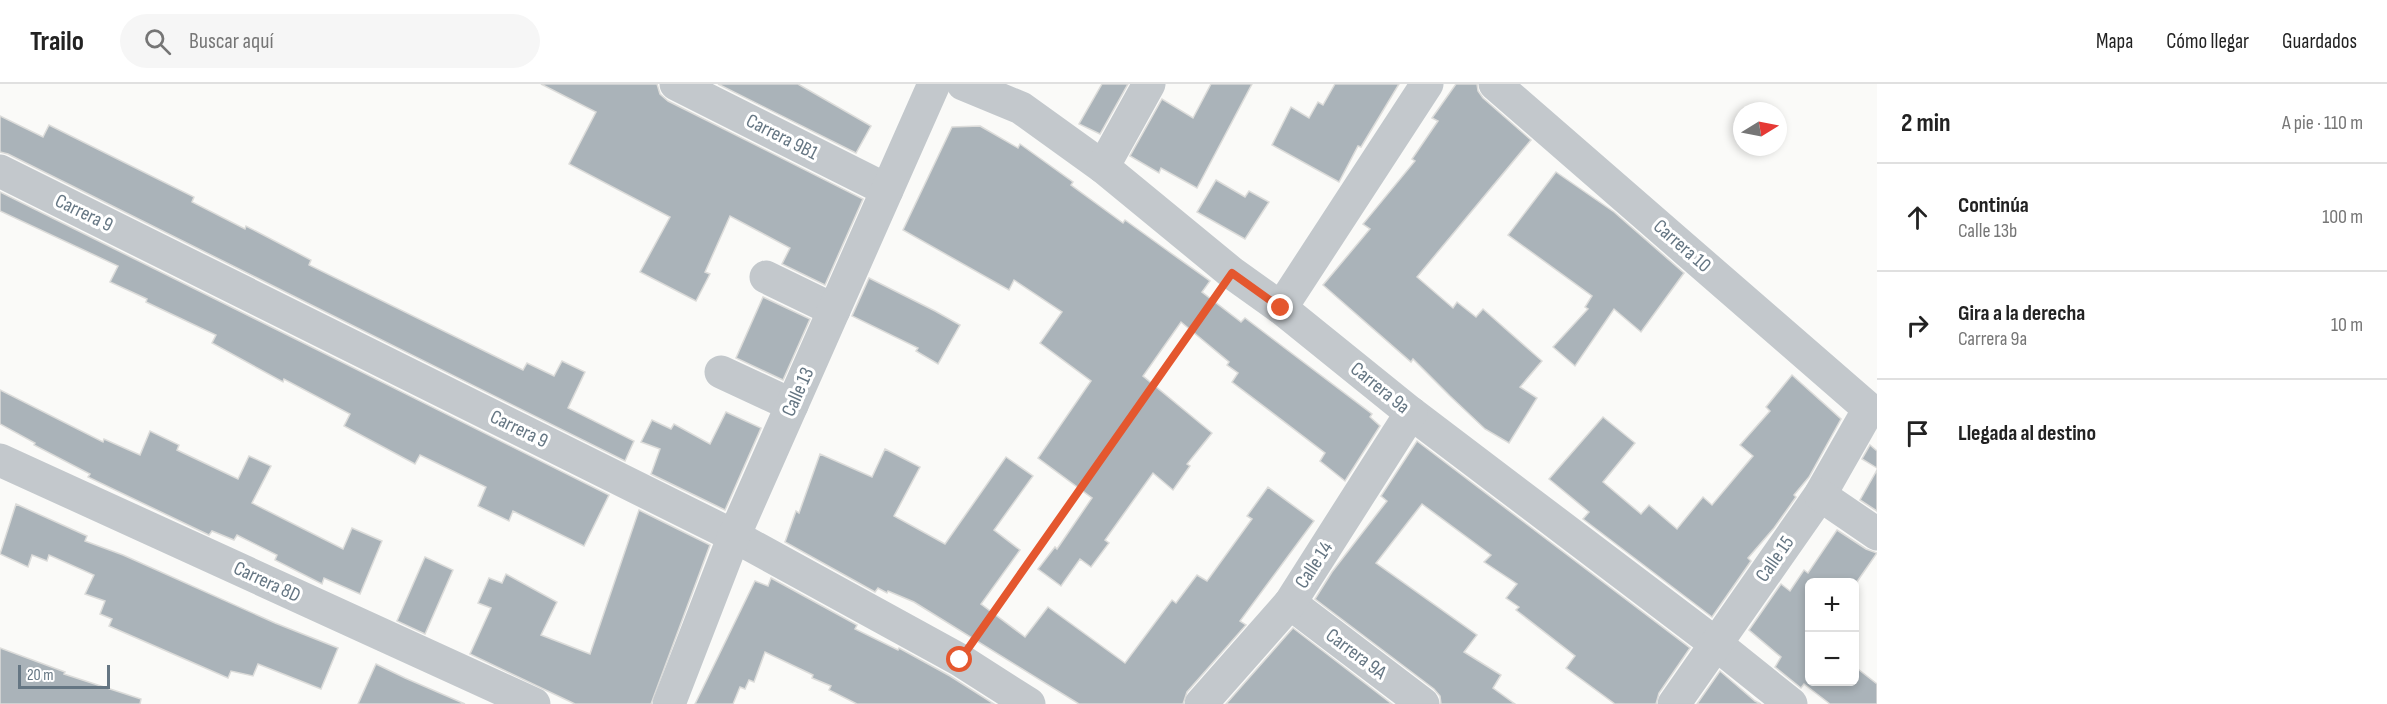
<!DOCTYPE html>
<html lang="es">
<meta charset="utf-8">
<style>
:root{--surface:#fff;--page:#f6f6f6;--text:#222;--muted:#767676;--line:#e0e0e0}
body{margin:0;font-family:"Sofia Sans Condensed",sans-serif;background:var(--page);color:var(--text)}
.controls{position:absolute;right:18px;bottom:18px;display:grid;overflow:hidden;border-radius:9px;box-shadow:0 3px 9px #0003}
.controls button{width:54px;height:54px;display:grid;place-items:center;padding:0;border:0;border-bottom:2px solid var(--line);background:var(--surface);color:var(--text);font:30px sans-serif}
.compass{position:absolute;left:1733px;top:18px;width:54px;height:54px;border-radius:50%;background:var(--surface);box-shadow:0 3px 9px #0003;rotate:80deg}
.scale{position:absolute;left:18px;bottom:15px;width:92px;box-sizing:border-box;padding-left:6px;border:3px solid #657683;border-top:0;font-size:16px;line-height:21px;white-space:nowrap;color:#657683;-webkit-text-stroke:4px #fff;paint-order:stroke}
.stop{position:absolute;width:18px;height:18px;margin:-14px;border:4px solid #e4572e;border-radius:50%;background:#fff}
.stop.end{background:#e4572e;border-color:#fff;box-shadow:0 2px 6px #0008}
.list{margin:0;padding:0;list-style:none}
h2{display:flex;justify-content:space-between;align-items:center;height:78px;margin:0;padding:0 24px;font-size:26px}
h2 small{font-size:20px;font-weight:400;color:var(--muted)}
.list li{display:grid;grid-template-columns:39px 1fr auto;gap:18px;align-items:center;box-sizing:border-box;height:108px;padding:0 24px;border-top:2px solid var(--line)}
.list b{display:block;font-size:22px;white-space:nowrap}
.list p{margin:0;font-size:20px;white-space:nowrap;color:var(--muted)}
.list em{font-size:20px;font-style:normal;color:var(--muted)}
.icon{flex:none;width:33px;height:33px;fill:none;stroke:currentColor;stroke-width:2;stroke-linecap:round;stroke-linejoin:round}
.map{position:relative;flex:none;width:1877px;height:620px;overflow:hidden}
header{display:flex;align-items:center;gap:36px;box-sizing:border-box;height:84px;padding:0 30px;background:var(--surface);border-bottom:2px solid var(--line)}
header strong{font-size:28px}
nav{display:flex;gap:33px;margin-inline-start:auto;font-size:21px}
.search{width:420px;height:54px;background:var(--page);display:flex;align-items:center;gap:15px;box-sizing:border-box;padding:0 21px;border-radius:33px;color:var(--muted);font-size:22px}
main{display:flex}
aside{flex:1;background:var(--surface)}
.map>svg:first-child{display:block}
.building{fill:#aab3b9;stroke:#dcdcda;stroke-width:1.5}
.lines{fill:none;stroke-linecap:round;stroke-linejoin:round}
.path{stroke:#bbbfc2;stroke-width:4;stroke-dasharray:3 3;stroke-linecap:butt}
.minor{stroke:#c3c8cc;stroke-width:33}
.route{stroke:#e4572e;stroke-width:8}
.labels{text-anchor:middle;dominant-baseline:central;stroke-width:6;stroke-linejoin:round;paint-order:stroke}
.street-label{font-size:20px;fill:#657683;stroke:#fff}
</style>
<header>
<strong>Trailo</strong>
<div class="search"><svg class="icon" aria-label="search" viewBox="0 0 24 24"><circle cx="10" cy="10" r="6"/><path d="M15 15l6 6"/></svg>Buscar aquí</div>
<nav><a>Mapa</a><a>Cómo llegar</a><a>Guardados</a></nav>
</header>
<main>
<div class="map">
<svg width="1877" height="620" viewBox="0 0 1877 620">
<rect width="100%" height="100%" fill="#fafaf8"/>
<g class="building">
<path d="M541,0h116l3,10 8,7 195,98 -38,86 -43,-21 8,-16 -60,-32 -25,56 5,2 -14,27 -56,-29 30,-55 -101,-53 27,-52z"/>
<path d="M718,0h80l73,42 -15,27z"/>
<path d="M1102,0h26l-28,50 -21,-10z"/>
<path d="M1211,0h41l-55,104 -36,-20 -2,5 -29,-17 32,-57 31,19z"/>
<path d="M1335,0h64l-38,63 -3,-1 -19,36 -67,-37 19,-38 18,11 9,-16 5,3z"/>
<path d="M1456,0h21l1,7 5,7 48,42 -114,137 36,31 4,-6 19,15 7,-8 59,52 -22,26 17,11 -28,45 -24,-14 -35,-33 -37,-37 -2,3 -88,-77 47,-56 -7,-5 52,-63 -3,-2 26,-38 -6,-3z"/>
<path d="M0,32l43,21 6,-12 145,72 -2,5 53,27 1,-3 65,34 -2,5 214,105 4,-7 27,13 8,-15 23,11 -17,36 66,33 -9,20 -617,-307 -8,-2z"/>
<path d="M980,42l38,22 2,-4 53,38 -2,3 52,38 2,-3 43,31 42,30 -8,11 39,30 4,-4 127,96 -2,3 10,9 -35,55 -25,-20 5,-8 -93,-71 6,-9 -11,-8 2,-3 -48,-40 -38,54 69,57 -25,31 3,2 -17,24 -20,-17 -48,67 4,3 -18,24 -11,-8 -19,27 -23,-17 17,-22 2,2 35,-51 -54,-40 53,-77 -51,-38 22,-31 -48,-32 -5,10 -106,-60 49,-103z"/>
<path d="M1556,88l58,40 70,61 -43,59 -27,-23 -39,57 -22,-19 35,-38 -3,-2 7,-11 -84,-61z"/>
<path d="M1216,96l29,17 4,-6 20,11 -24,37 -48,-27z"/>
<path d="M0,108l609,303 -25,51 -71,-35 -4,10 -31,-15 8,-19 -66,-32 -5,9 -71,-38 6,-12 -66,-35 -1,3 -71,-39 4,-8 -70,-33 1,-3 -37,-17 8,-16 -118,-55z"/>
<path d="M869,194l66,33 25,14 -22,39 -22,-13 2,-3 -66,-32z"/>
<path d="M763,213l47,22 -27,61 -47,-22z"/>
<path d="M1792,291l49,44 -32,58 -15,18 2,2 -22,31 -26,30 3,3 -39,56 -129,-98 6,-7 -40,-33 54,-62 32,26 -32,39 38,32 8,-9 28,24 26,-32 9,8 41,-49 -13,-11 30,-34 -4,-4z"/>
<path d="M0,306l103,52 1,-3 36,16 10,-24 29,14 -2,5 61,29 11,-23 22,10 -19,37 91,46 9,-21 30,13 -22,53 -36,-16 -2,6 -47,-24 2,-5 -40,-20 -3,5 -22,-9 -3,4 -121,-58 2,-3 -56,-29 1,-2 -35,-19z"/>
<path d="M726,328l35,16 -36,82 -74,-36 9,-25 -19,-7 11,-22 19,9 3,-5 36,20z"/>
<path d="M1417,357l273,207 -31,45 -3,11h-41l-49,-36 9,-12 -59,-46 3,-3 -13,-9 11,-14 -33,-22 7,-7 -69,-51 -46,59 101,72 -13,17 37,23 -8,13 22,16h-74l-1,-8 -6,-7 -119,-90 17,-27 55,-71 -6,-5z"/>
<path d="M1870,361l7,6v17l-15,-9z"/>
<path d="M885,365l35,18 -26,49 51,28 61,-87 27,19 -39,54 26,20 -39,54 44,33 23,-30 77,56 47,-63 4,3 21,-28 10,6 45,-62 -5,-3 21,-29 46,34 -74,100 6,4 -59,67 -4,12h-104l-165,-102 -26,-11 -1,2 -9,-5 -3,4 -90,-50 11,-31 3,2 21,-59 52,23z"/>
<path d="M1877,386v41l-17,-11z"/>
<path d="M16,420l71,32 -2,5 38,14 152,68 63,25 -17,41 -63,-25 -5,12 -22,-5 -3,7 -119,-52 3,-7 -12,-5 5,-13 -20,-7 9,-19 -45,-20 -2,6 -15,-6 -4,12 -28,-13z"/>
<path d="M639,426l71,35 -59,159h-76l-105,-50 21,-46 -13,-5 11,-25 13,5 4,-9 51,28 -16,33 49,19z"/>
<path d="M1837,446l29,19 11,4 -23,33v-4h-45v99h45v-15l23,18v20h-47l-26,-20 -3,4 -26,-21 6,-10 -32,-27 32,-46 9,7 14,-21 4,3z"/>
<path d="M425,473l28,13 -28,64 -28,-13z"/>
<path d="M771,494l86,47 -2,4 43,21 1,-2 51,28 44,28h-137l-28,-14 2,-4 -19,-8 1,-3 -48,-23 -11,30 -5,-2 -4,9 -5,-2 -7,17h-38l60,-123 13,5z"/>
<path d="M1293,544l99,76h-166z"/>
<path d="M0,564l65,24 -1,2 77,25 -1,5h-140z"/>
<path d="M376,580l29,14 60,26h-107z"/>
<path d="M1720,587l35,30 6,3h-64z"/>
</g>
<g class="lines">
<path class="path" d="M978,549l236,-335"/>
<g class="minor">
<path d="M676,0l211,106"/>
<path d="M963,0l58,24 82,59 129,106 49,35 130,105 305,231 75,60"/>
<path d="M1495,0l374,325 -49,86 -146,209"/>
<path d="M1103,83l46,-83"/>
<path d="M0,87l734,365 226,124 69,44"/>
<path d="M766,193l68,33"/>
<path d="M1281,224l146,-224"/>
<path d="M721,288l71,33"/>
<path d="M0,376l534,244"/>
<path d="M1820,411l57,39"/>
<path d="M1290,519l133,101"/>
<path d="M669,620l65,-168 200,-452"/>
<path d="M1201,620l89,-101 121,-190"/>
</g>
</g>
<g class="lines">
<path class="route" d="M960,576l272,-387 49,35"/>
</g>
<g class="labels">
<g class="street-label">
<text transform="translate(782 53) rotate(27)">Carrera 9B1</text>
<text transform="translate(84 129) rotate(26)">Carrera 9</text>
<text transform="translate(1682 162) rotate(41)">Carrera 10</text>
<text transform="translate(1380 304) rotate(39)">Carrera 9a</text>
<text transform="translate(798 308) rotate(-66)">Calle 13</text>
<text transform="translate(519 345) rotate(26)">Carrera 9</text>
<text transform="translate(1775 475) rotate(-55)">Calle 15</text>
<text transform="translate(1314 481) rotate(-57)">Calle 14</text>
<text transform="translate(267 498) rotate(25)">Carrera 8D</text>
<text transform="translate(1356 570) rotate(37)">Carrera 9A</text>
</g>
</g>
</svg>
<div class="controls">
<button>+</button>
<button>−</button>
</div>
<svg class="compass" viewBox="-18 -18 36 36"><path d="M0-13l5 13h-10z" fill="#e53935"/><path d="M0 13l5-13h-10z" fill="#767676"/></svg>
<div class="scale">20 m</div>
<div class="stop" style="left:960px;top:576px"></div>
<div class="stop end" style="left:1281px;top:224px"></div>
</div>
<aside>
<h2>2 min<small>A pie · 110 m</small></h2>
<ul class="list">
<li><svg class="icon" aria-label="ahead" viewBox="0 0 24 24"><path d="M12 20V5M6 11l6-6 6 6"/></svg><div><b>Continúa</b><p>Calle 13b</p></div><em>100 m</em></li>
<li><svg class="icon" aria-label="right" viewBox="0 0 24 24"><path d="M7 20v-9h11M14 6l5 5-5 5"/></svg><div><b>Gira a la derecha</b><p>Carrera 9a</p></div><em>10 m</em></li>
<li><svg class="icon" aria-label="arrive" viewBox="0 0 24 24"><path d="M6 21V4h12l-3 4 3 4H6"/></svg><div><b>Llegada al destino</b></div></li>
</ul>
</aside>
</main>
